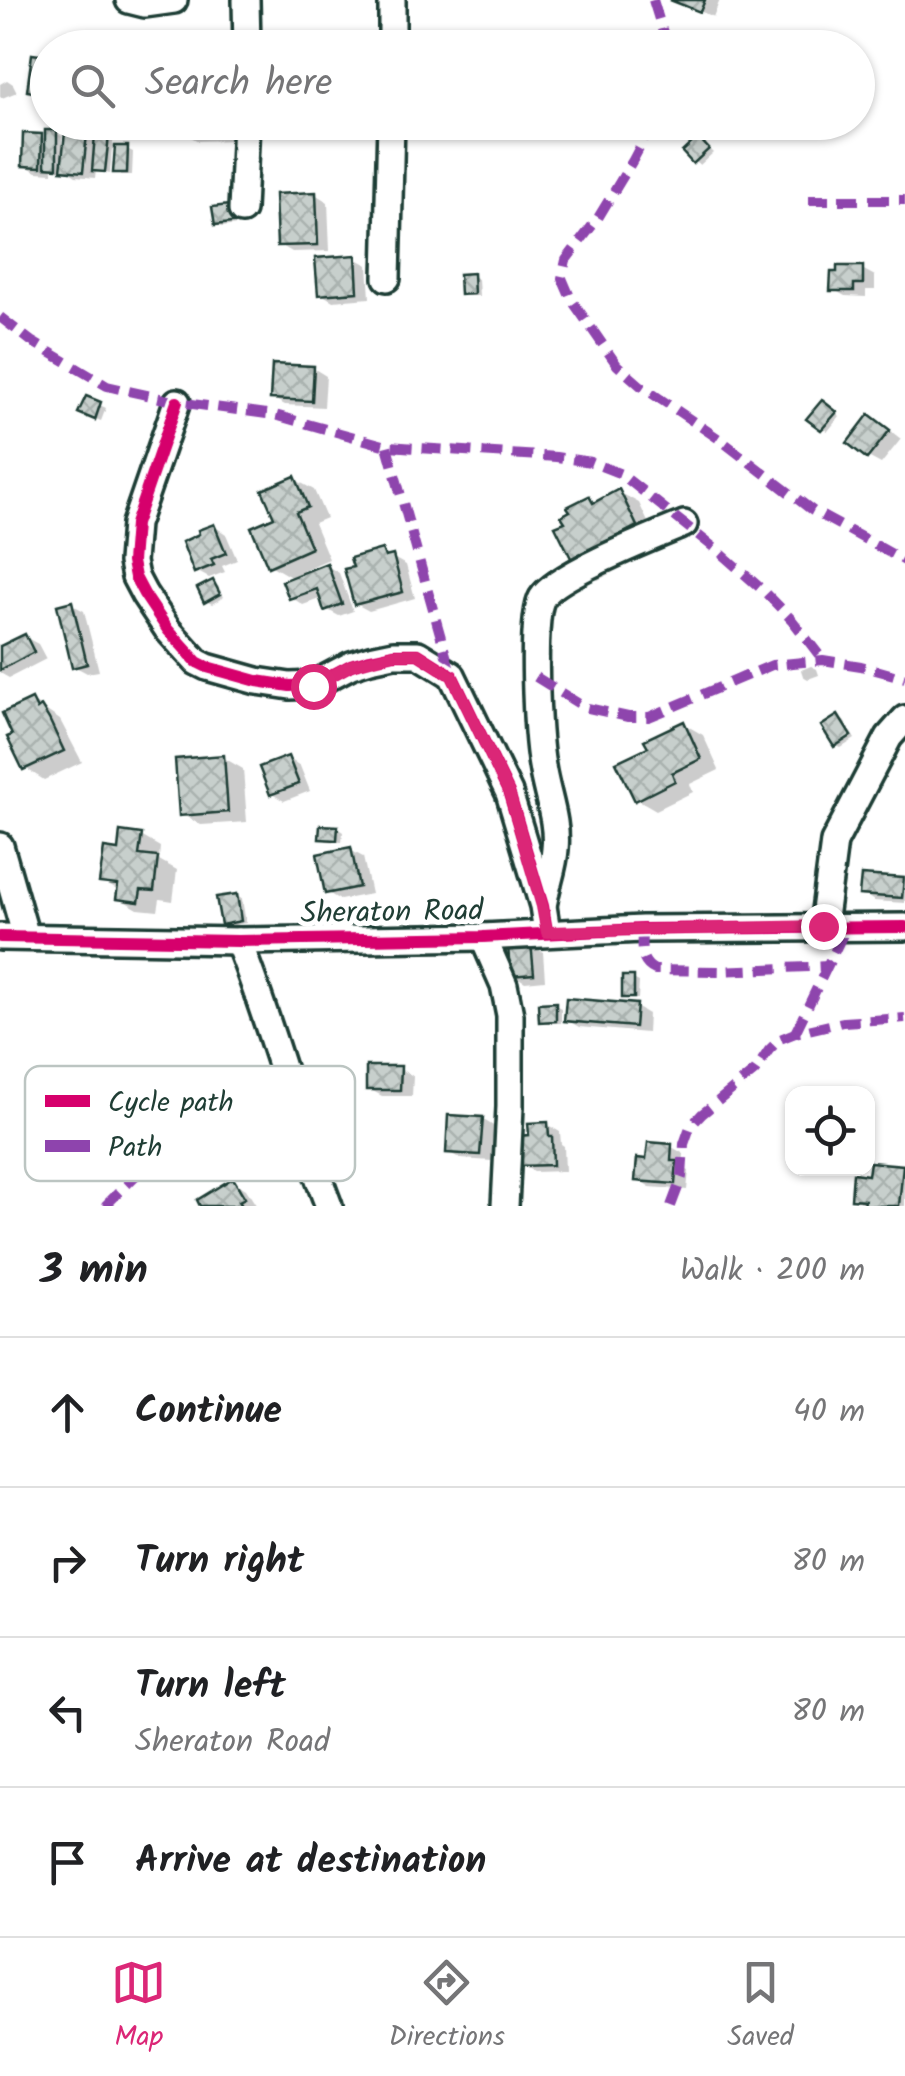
<!DOCTYPE html>
<meta charset="utf-8">
<style>
:root{--surface:#fff;--page:#f6f6f6;--text:#202124;--muted:#757577;--line:#e0e0e0;--accent:#db2777}
body{margin:0;font-family:Kalam,sans-serif;background:var(--page);color:var(--text)}
.controls{position:absolute;right:30px;bottom:30px;display:grid;overflow:hidden;border-radius:20px;box-shadow:0 2px 8px #0004}
.controls button{width:90px;height:90px;display:grid;place-items:center;padding:0;border:0;border-bottom:2px solid var(--line);background:var(--surface);color:var(--text);font:50px sans-serif}
.stop{position:absolute;width:30px;height:30px;margin:-22px;border:8px solid #db2777;border-radius:50%;background:#fff}
.stop.end{background:#db2777;border-color:#fff;box-shadow:0 2px 10px #0008}
.list{margin:0;padding:0;list-style:none}
h2{display:flex;justify-content:space-between;align-items:center;height:130px;margin:0;padding:0 40px;font-size:42px}
h2 small{font-size:32px;font-weight:400;color:var(--muted)}
.list li{display:grid;grid-template-columns:65px 1fr auto;gap:30px;align-items:center;box-sizing:border-box;height:150px;padding:0 40px;border-top:2px solid var(--line)}
.list b{display:block;font-size:38px;white-space:nowrap}
.list p{margin:0;font-size:32px;white-space:nowrap;color:var(--muted)}
.list em{font-size:32px;font-style:normal;color:var(--muted)}
.icon{flex:none;width:55px;height:55px;fill:none;stroke:currentColor;stroke-width:2;stroke-linecap:round;stroke-linejoin:round}
.map{position:relative;flex:none;width:905px;height:1206px;overflow:hidden}
.search{position:absolute;background:var(--surface);box-shadow:0 2px 8px #0004;left:30px;right:30px;top:30px;height:110px;display:flex;align-items:center;gap:25px;box-sizing:border-box;padding:0 35px;border-radius:55px;color:var(--muted);font-size:38px}
.sheet{height:730px;background:var(--surface)}
nav{display:flex;justify-content:space-around;align-items:center;box-sizing:border-box;height:140px;border-top:2px solid var(--line);background:var(--surface);font-size:28px;color:var(--muted)}
nav a{display:grid;justify-items:center;gap:5px}
nav .on{color:var(--accent)}
.map>svg:first-child{display:block}
.shadow{fill:#0003}
.building{fill:url(#building-cross-hatch);stroke:#1f3d34;stroke-width:2.5}
.lines{fill:none;stroke-linecap:round;stroke-linejoin:round}
.street-casing{stroke:#1f3d34;stroke-width:32}
.street{stroke:#fff;stroke-width:25}
.quiet{stroke:#8e44ad;stroke-width:10;stroke-dasharray:20 10;stroke-linecap:butt}
.cycleway-casing{stroke:#fff;stroke-width:19}
.cycleway{stroke:#d6006c;stroke-width:12}
.route{stroke:#db2777;stroke-width:12}
.labels{text-anchor:middle;dominant-baseline:central;stroke-width:10;stroke-linejoin:round;paint-order:stroke}
.street-label{font-size:30px;fill:#1f3d34;stroke:#fff}
.key{fill:#fff;stroke:#bcc5c2;stroke-width:2.5}
.key-label{font-size:28px;fill:#1f3d34}
</style>
<div class="map">
<svg width="905" height="1206" viewBox="0 0 905 1206">
<defs>
<pattern id="building-cross-hatch" width="8" height="8" patternUnits="userSpaceOnUse" patternTransform="scale(2.5)"><rect width="8" height="8" fill="#c7cfcc"/><path d="M0 0l8 8M0 8l8-8" fill="none" stroke="#aab3b0"/></pattern>
</defs>
<rect width="100%" height="100%" fill="#fff"/>
<filter id="ink" filterUnits="userSpaceOnUse"><feTurbulence type="fractalNoise" baseFrequency=".01" numOctaves="2"/><feDisplacementMap in="SourceGraphic" scale="20" xChannelSelector="R" yChannelSelector="G"/><feConvolveMatrix kernelMatrix="1 2 1 2 8 2 1 2 1" color-interpolation-filters="sRGB"/></filter>
<g filter="url(#ink)">
<g class="shadow">
<path d="M675,0h45l-7,17z"/>
<path d="M48,58v40l-18,-8z"/>
<path d="M7,80l6,4 4,8 -15,6 -2,-1v-13z"/>
<path d="M179,122h59v18l-40,1 -19,-11z"/>
<path d="M56,133l6,3v14h3l21,-13 11,6 11,-6 5,3v8l14,1 6,3 -1,23h-11l-5,-4 1,-22h-5l-2,25 -14,-3 -1,7 -19,-2 -11,-7h-12v4l-16,-1 -13,-7 17,-29 6,4z"/>
<path d="M704,144l9,9 -13,12 -5,-3z"/>
<path d="M315,194l13,8 2,49 -38,1 -12,-7z"/>
<path d="M243,210l2,14 -23,3 -5,-3z"/>
<path d="M355,258l13,7 2,33 -37,3 -13,-8z"/>
<path d="M862,269l13,7v14h-9v7l-21,-1 -13,-7z"/>
<path d="M472,276l6,3 1,17h-11l-6,-3z"/>
<path d="M313,368l13,8 -2,31 -39,-2 -13,-7z"/>
<path d="M87,399l19,9 -5,13 -14,-6z"/>
<path d="M828,406l12,10 -12,15 -6,-3z"/>
<path d="M883,425l18,14 -20,25 -13,-7z"/>
<path d="M294,479l20,11 12,28 -12,5 15,36 -26,11 2,5 22,-9 12,7 14,38 -14,5 -13,-7 -4,-11 -19,7 -12,-8 3,-18 -24,-14 7,-46z"/>
<path d="M619,492l20,11 16,34 -31,16 5,11 -31,16 -19,-11 -11,-46 21,-24 8,4z"/>
<path d="M214,526l12,8 11,26 -15,6 3,6 -16,6 -13,-7z"/>
<path d="M382,552l24,13 9,33 -46,13 -13,-7z"/>
<path d="M213,583l5,3 6,11 -12,7 -6,-3z"/>
<path d="M71,604l13,7 15,60 -12,2 -13,-7z"/>
<path d="M25,637l13,7 8,15 -37,19 -9,-5v-24z"/>
<path d="M811,666l6,3 2,6 -11,4 -5,-3 -2,-6z"/>
<path d="M32,701l28,19 22,42 -38,18 -19,-12z"/>
<path d="M838,718l6,3 11,18 -14,9 -6,-3z"/>
<path d="M684,724l19,11 16,35 -29,14 3,8 -37,18 -19,-11 14,-50z"/>
<path d="M224,758l19,11 4,53 -46,3 -20,-11z"/>
<path d="M288,758l12,8 10,25 -26,10 -12,-7z"/>
<path d="M337,828l6,4 -1,10 -15,-1 -5,-3z"/>
<path d="M141,836l19,11 -1,13 18,10 -4,31 -13,-2 -2,12 -20,-2 -19,-11 1,-6 -18,-11 18,-28z"/>
<path d="M350,850l13,7 8,37 -31,6 -12,-7z"/>
<path d="M903,881l2,1v21l-31,-2 -12,-8z"/>
<path d="M236,896l6,3 4,24 -17,3 -6,-3z"/>
<path d="M530,945l13,7 2,28 -20,2 -13,-8z"/>
<path d="M633,979l6,3 -1,17h-8l-5,-3z"/>
<path d="M555,1005l6,3v15h-14l-6,-3z"/>
<path d="M636,1007l12,7 -1,19 -68,-6 -12,-7z"/>
<path d="M400,1069l13,7 -1,20h-30l-13,-7z"/>
<path d="M482,1119l13,8 -3,34 -31,-2 -13,-7z"/>
<path d="M548,1125l12,7 1,12 3,2 1,25 -31,1 -12,-7 9,-27z"/>
<path d="M672,1147l12,7 -1,14 6,3 -2,19 -37,-3 -12,-8 10,-17z"/>
<path d="M902,1168l3,1v37h-38l-14,-9 18,-19z"/>
<path d="M233,1181l13,8 10,16 -53,1z"/>
</g>
<g class="building">
<path d="M670,0h35l-5,12z"/>
<rect x="482" y="41" width="32" height="7"/>
<path d="M32,54l16,2 -3,38 -18,-3z"/>
<rect x="176" y="122" width="43" height="9"/>
<path d="M45,130h12v38l-12,-1z"/>
<path d="M65,132l22,2 -4,38 -22,-2z"/>
<path d="M23,133l19,1 -1,33 -19,-1z"/>
<path d="M95,134l14,1 -4,37 -13,-1z"/>
<path d="M698,137l11,12 -16,15 -11,-12z"/>
<path d="M115,146h13l-1,27h-14z"/>
<path d="M316,192l2,53 -41,1 -2,-52z"/>
<path d="M238,204l2,18 -25,3 -3,-18z"/>
<path d="M356,255l2,37 -40,3 -3,-37z"/>
<path d="M837,266h26v18h-9v7h-24l1,-19h6z"/>
<path d="M473,273l1,21 -14,1 -1,-21z"/>
<path d="M272,364l42,2 -2,35 -42,-2z"/>
<path d="M86,396l15,6 -6,18 -17,-7z"/>
<path d="M822,400l15,12 -16,18 -15,-11z"/>
<path d="M869,414l21,16 -23,29 -20,-16z"/>
<path d="M295,476l13,31 -12,5 15,36 -43,19 -17,-40 23,-10 -12,-27z"/>
<path d="M619,489l18,37 -31,16 5,11 -34,17 -22,-44 10,-4 -4,-6 9,-5 -3,-4 22,-11 4,7z"/>
<path d="M214,524l12,29 -15,6 3,6 -20,8 -12,-31 17,-8 -1,-4z"/>
<path d="M382,549l3,8 8,-2 10,37 -49,13 -10,-36 9,-2 -3,-9z"/>
<path d="M327,563l15,41 -18,7 -7,-22 -28,10 -7,-18z"/>
<path d="M213,580l7,14 -16,9 -7,-15z"/>
<path d="M72,601l15,63 -15,4 -15,-63z"/>
<path d="M25,634l9,18 -34,18v-24z"/>
<path d="M32,699l5,10 4,-3 8,13 15,32 -41,19 -16,-33 5,-2 -10,-22z"/>
<path d="M838,715l13,21 -17,11 -13,-21z"/>
<path d="M684,721l17,38 -29,14 3,8 -40,20 -19,-39 32,-15 -4,-7z"/>
<path d="M224,755l4,57 -49,4 -4,-57z"/>
<path d="M288,756l11,28 -29,11 -11,-28z"/>
<path d="M320,825l18,1 -1,14 -18,-1z"/>
<path d="M120,831l22,3 -3,21 19,2 -4,34 -13,-1 -2,12 -23,-3 2,-14 -19,-2 5,-35 14,2z"/>
<path d="M351,847l8,40 -34,7 -8,-40z"/>
<path d="M861,875l43,3 -2,20 -43,-3z"/>
<path d="M237,894l4,27 -20,4 -5,-28z"/>
<path d="M531,942l3,32 -24,2 -2,-32z"/>
<rect x="622" y="976" width="12" height="22"/>
<path d="M566,998l71,6 -2,23 -71,-6z"/>
<path d="M556,1002v19l-17,1 -1,-19z"/>
<path d="M366,1066h35l-1,24h-34z"/>
<path d="M448,1115l35,2 -3,38 -34,-2z"/>
<path d="M548,1122l1,14h3l1,29 -34,1 -1,-30 11,-1 -1,-12z"/>
<path d="M648,1142l24,2 -1,17h6l-2,23 -40,-3 2,-23 9,1z"/>
<path d="M870,1162l33,3 -4,41h-35l1,-6 -14,-1 2,-26 15,2z"/>
<path d="M233,1178l12,20 -6,3 3,5h-42l-3,-6z"/>
</g>
<g class="lines">
<defs>
<g id="street">
<path d="M129,0l16,4 29,-4"/>
<path d="M246,0l1,48"/>
<path d="M392,0v48"/>
<path d="M242,210l4,-88"/>
<path d="M387,278l4,-156"/>
<path d="M177,402l-42,122 -3,38 3,15 9,17 24,36 29,32 10,5 50,14 33,5 23,-1 38,-20 19,-6 24,-5h24l34,21 57,118 34,113 4,26"/>
<path d="M0,846l26,91"/>
<path d="M544,901c3,-17 10,-35 11,-52 3,-28 -9,-56 -13,-83 -5,-28 -12,-147 0,-168 13,-23 113,-62 142,-74"/>
<path d="M823,926l11,-84 55,-105 16,-18"/>
<path d="M0,937l238,4 245,-4 159,-8 263,-2"/>
<path d="M483,937l21,48 6,30v92l-5,99"/>
<path d="M238,941c35,87 57,178 91,265"/>
</g>
</defs>
<use href="#street" class="street-casing"/>
<use href="#street" class="street"/>
<g class="quiet">
<path d="M653,0l12,39v9"/>
<path d="M653,122l-20,38 -35,58 -32,42 -4,18 9,21 46,66 24,21 81,55 91,70 92,50"/>
<path d="M809,200h96"/>
<path d="M0,317l31,24 76,45 70,16 98,13 112,31 169,11 35,5 30,12 96,76 49,43 26,27 31,40"/>
<path d="M387,446l64,227"/>
<path d="M536,677l48,30 44,10h21l123,-52 51,-5 38,6 44,12"/>
<path d="M642,929c0,17 -4,33 13,41l65,1 108,-5"/>
<path d="M795,1033l51,-105"/>
<path d="M105,1206c38,-38 75,-75 123,-100 18,-10 39,-16 59,-23"/>
<path d="M671,1206l11,-29 2,-33 6,-17 12,-13 53,-43 14,-21 11,-11 15,-6 48,-11 62,-4"/>
</g>
<defs>
<g id="cycleway">
<path d="M177,402l-42,122 -3,38 3,15 9,17 24,36 29,32 10,5 50,14 33,5 23,-1 38,-20 19,-6 24,-5h24l34,21 57,118 34,113 4,26"/>
<path d="M0,937l238,4 245,-4 159,-8 263,-2"/>
</g>
</defs>
<use href="#cycleway" class="cycleway-casing"/>
<use href="#cycleway" class="cycleway"/>
</g>
</g>
<g class="lines" filter="url(#ink)">
<path class="route" d="M313,686l38,-21 43,-11h24l34,22 57,117 33,113 5,26 276,-6"/>
</g>
<g class="labels">
<g class="street-label">
<text transform="translate(392 913) rotate(-1)">Sheraton Road</text>
</g>
</g>
<rect x="25" y="1066" width="330" height="115" rx="15" class="key"/>
<rect x="45" y="1095" width="45" height="12" fill="#d6006c"/>
<rect x="45" y="1140" width="45" height="12" fill="#8e44ad"/>
<g class="key-label">
<text x="108" y="1111">Cycle path</text>
<text x="108" y="1156">Path</text>
</g>
</svg>
<div class="controls">
<button><svg class="icon" aria-label="locate" viewBox="0 0 24 24"><circle cx="12" cy="12" r="6"/><path d="M12 2v4M12 18v4M2 12h4M18 12h4"/></svg></button>
</div>
<div class="stop" style="left:313px;top:686px"></div>
<div class="stop end" style="left:823px;top:926px"></div>
<div class="search"><svg class="icon" aria-label="search" viewBox="0 0 24 24"><circle cx="10" cy="10" r="6"/><path d="M15 15l6 6"/></svg>Search here</div>
</div>
<section class="sheet">
<h2>3 min<small>Walk · 200 m</small></h2>
<ul class="list">
<li><svg class="icon" aria-label="ahead" viewBox="0 0 24 24"><path d="M12 20V5M6 11l6-6 6 6"/></svg><div><b>Continue</b></div><em>40 m</em></li>
<li><svg class="icon" aria-label="right" viewBox="0 0 24 24"><path d="M7 20v-9h11M14 6l5 5-5 5"/></svg><div><b>Turn right</b></div><em>80 m</em></li>
<li><svg class="icon" aria-label="left" viewBox="0 0 24 24"><path d="M17 20v-9H6M10 6l-5 5 5 5"/></svg><div><b>Turn left</b><p>Sheraton Road</p></div><em>80 m</em></li>
<li><svg class="icon" aria-label="arrive" viewBox="0 0 24 24"><path d="M6 21V4h12l-3 4 3 4H6"/></svg><div><b>Arrive at destination</b></div></li>
</ul>
</section>
<nav>
<a class="on"><svg class="icon" aria-label="map" viewBox="0 0 24 24"><path d="M3 6l6-2 6 2 6-2v14l-6 2-6-2-6 2zM9 4v14M15 6v14"/></svg>Map</a>
<a><svg class="icon" aria-label="directions" viewBox="0 0 24 24"><path d="M12 3l9 9-9 9-9-9zM9 14v-3h6M13 9l2 2-2 2"/></svg>Directions</a>
<a><svg class="icon" aria-label="saved" viewBox="0 0 24 24"><path d="M7 4h10v16l-5-4-5 4z"/></svg>Saved</a>
</nav>
